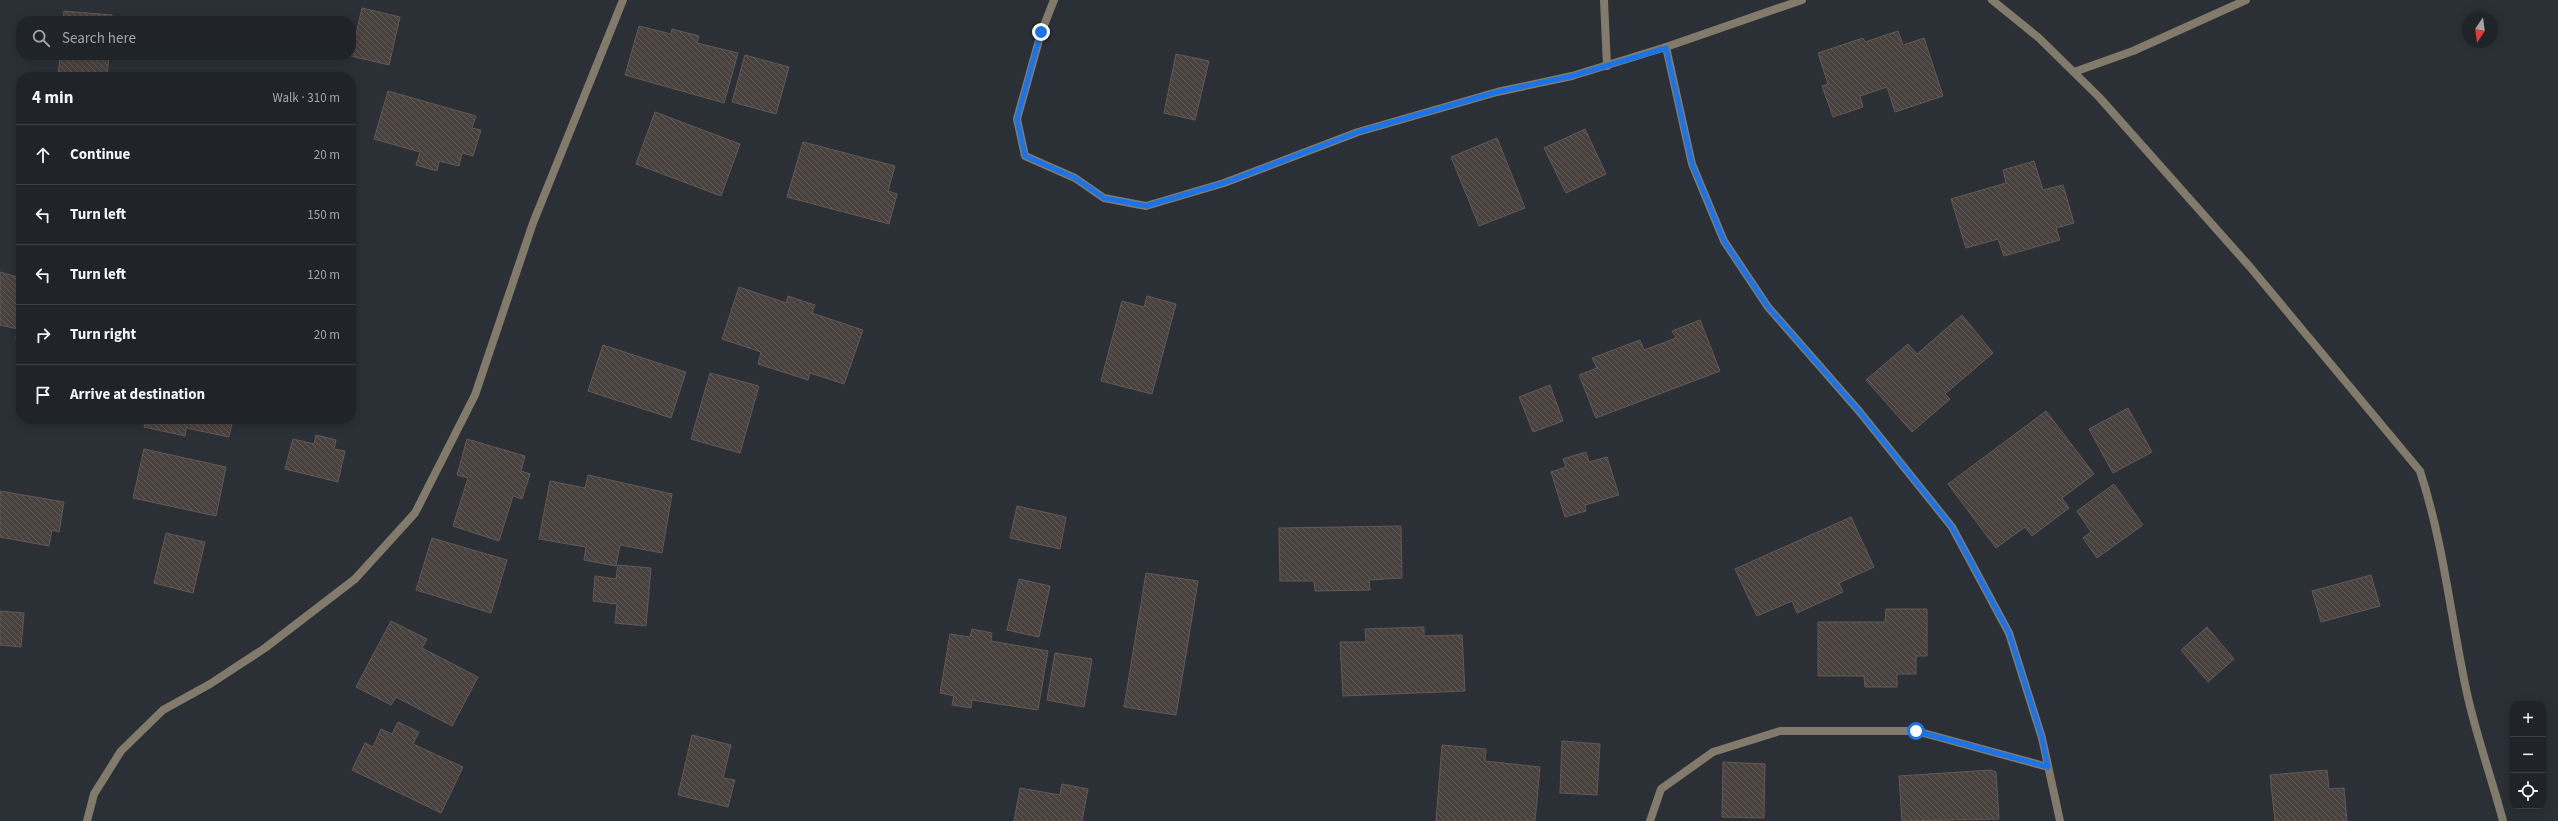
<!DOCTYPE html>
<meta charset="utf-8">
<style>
:root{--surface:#202428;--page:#2d3034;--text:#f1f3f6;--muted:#a2a4a8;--line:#3d4145}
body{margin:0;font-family:"Source Sans 3",sans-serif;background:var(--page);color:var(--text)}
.controls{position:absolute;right:12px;bottom:12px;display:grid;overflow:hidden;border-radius:8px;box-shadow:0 2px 10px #0003}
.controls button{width:36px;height:36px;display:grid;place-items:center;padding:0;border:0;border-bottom:1px solid var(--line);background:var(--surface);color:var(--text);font:20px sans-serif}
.compass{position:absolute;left:2462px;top:12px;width:36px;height:36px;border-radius:50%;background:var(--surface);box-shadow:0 2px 10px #0003;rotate:193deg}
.stop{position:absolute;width:12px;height:12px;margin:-9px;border:3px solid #1a73e8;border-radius:50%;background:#fff}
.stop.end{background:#1a73e8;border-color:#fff;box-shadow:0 1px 4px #0008}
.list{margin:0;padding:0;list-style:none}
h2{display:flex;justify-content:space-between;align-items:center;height:52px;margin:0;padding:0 16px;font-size:17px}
h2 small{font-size:13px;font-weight:400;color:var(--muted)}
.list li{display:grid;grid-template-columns:26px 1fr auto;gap:12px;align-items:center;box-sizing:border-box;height:60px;padding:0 16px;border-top:1px solid var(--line)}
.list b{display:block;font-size:15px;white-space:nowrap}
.list em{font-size:13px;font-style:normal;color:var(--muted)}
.icon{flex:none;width:22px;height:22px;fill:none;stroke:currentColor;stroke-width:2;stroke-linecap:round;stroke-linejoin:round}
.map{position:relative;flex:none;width:2558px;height:821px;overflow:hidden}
.search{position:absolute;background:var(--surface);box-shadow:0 2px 10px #0003;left:16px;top:16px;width:340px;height:44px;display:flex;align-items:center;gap:10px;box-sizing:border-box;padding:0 14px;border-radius:16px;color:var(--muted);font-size:15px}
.panel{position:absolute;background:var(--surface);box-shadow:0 2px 10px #0003;left:16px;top:72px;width:340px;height:352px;border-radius:16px}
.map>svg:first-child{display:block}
.building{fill:url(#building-back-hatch);stroke:#625955}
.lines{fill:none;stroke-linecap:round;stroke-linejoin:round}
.street{stroke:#827a6a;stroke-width:8}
.route{stroke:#1a73e8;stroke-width:5}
</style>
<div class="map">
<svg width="2558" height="821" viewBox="0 0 2558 821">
<defs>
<pattern id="building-back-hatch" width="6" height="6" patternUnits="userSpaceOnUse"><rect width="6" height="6" fill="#49413d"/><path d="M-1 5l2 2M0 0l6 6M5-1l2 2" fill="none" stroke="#625c58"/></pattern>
</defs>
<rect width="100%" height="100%" fill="#2b3036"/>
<g class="building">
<path d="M362,8l38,9 -11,48 -38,-9z"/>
<path d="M64,11l48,4 -1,6h-48z"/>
<path d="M639,26l32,8 1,-5 27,7 -2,7 41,10 -14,50 -99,-28z"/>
<path d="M1898,31l5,14 21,-7 19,58 -48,16 -8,-25 -27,9 3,11 -30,10 -11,-31 6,-2 -10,-31 45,-15 2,4z"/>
<path d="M1176,54l33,7 -14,59 -31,-7z"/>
<path d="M60,55h49l-2,22h-49z"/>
<path d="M745,55l44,12 -13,47 -44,-12z"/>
<path d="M388,91l88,25 -4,12 9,2 -8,26 -11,-3 -3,13 -20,-5 -2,10 -21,-6 4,-13 -46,-13z"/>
<path d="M655,112l85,32 -19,52 -85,-32z"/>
<path d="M1585,129l21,45 -40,19 -22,-45z"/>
<path d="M1497,138l28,70 -46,18 -28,-69z"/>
<path d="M803,142l92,24 -7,25 9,3 -8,30 -102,-27z"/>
<path d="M2034,161l9,29 20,-5 11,38 -18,5 4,12 -56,16 -6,-17 -32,9 -15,-49 55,-16 -3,-13z"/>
<path d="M0,272l21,6v61l-5,-1 2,-9 -18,-4z"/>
<path d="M739,287l47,16 2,-7 27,9 -3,8 51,17 -19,54 -34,-11 -2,7 -50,-16 3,-12 -39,-13z"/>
<path d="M1147,296l29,8 -24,90 -51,-13 21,-80 22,6z"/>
<path d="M1962,315l31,38 -48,41 5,5 -38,33 -46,-52 42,-36 9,10z"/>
<path d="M1700,320l20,51 -124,47 -17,-43 18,-7 -5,-10 48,-18 4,10 32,-12 -4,-7z"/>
<path d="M603,345l83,27 -15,46 -83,-27z"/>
<path d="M710,373l49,13 -19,67 -49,-14z"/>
<path d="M1550,385l13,36 -30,11 -14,-35z"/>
<path d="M2128,408l24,44 -39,21 -24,-44z"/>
<path d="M2046,411l48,63 -32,24 7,10 -37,28 -7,-9 -29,21 -48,-64z"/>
<path d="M146,419h87l-4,18 -43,-9 -1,8 -41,-9z"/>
<path d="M316,435l20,5 -2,9 11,2 -7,31 -53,-13 8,-30 21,5z"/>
<path d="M467,439l58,17 -4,15 9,3 -8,25 -9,-3 -14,45 -46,-15 15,-48 -11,-3z"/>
<path d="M144,449l82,18 -10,49 -83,-18z"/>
<path d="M1586,452l3,10 18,-5 12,38 -34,10 1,6 -21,6 -14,-45 15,-5 -3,-8z"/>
<path d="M588,475l84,19 -10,59 -42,-8 -4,21 -32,-6 2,-13 -47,-8 11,-58 35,7z"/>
<path d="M2114,484l29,41 -46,33 -14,-20 8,-6 -14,-21z"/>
<path d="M0,491l64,11 -5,30 -7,-2 -3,16 -49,-9z"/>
<path d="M1017,506l49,11 -6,32 -50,-11z"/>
<path d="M1851,517l23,50 -35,16 4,9 -46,21 -5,-12 -35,15 -22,-47z"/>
<path d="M1401,526l1,52 -33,2 1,10 -55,1 -1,-10h-34l-1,-53z"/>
<path d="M166,533l39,9 -12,51 -39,-10z"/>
<path d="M432,538l75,22 -16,53 -75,-23z"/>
<path d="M618,565l33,3 -5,58 -31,-3 2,-19 -24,-3 2,-25 21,3z"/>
<path d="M1146,573l52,8 -22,134 -52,-8z"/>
<path d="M2371,575l9,31 -59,16 -9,-31z"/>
<path d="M1019,579l31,7 -11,51 -32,-7z"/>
<path d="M1886,609h41v47h-11v18h-19v13h-32l-1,-11h-46v-54h67z"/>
<path d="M0,611l24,2 -3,34 -21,-2z"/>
<path d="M391,621l36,18 -5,9 56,29 -26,49 -56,-29 -5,8 -35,-18z"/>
<path d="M1424,627v9l38,-1 3,56 -122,5 -3,-54h26l-1,-13z"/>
<path d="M2207,627l27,32 -26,23 -27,-32z"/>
<path d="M972,629l20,4 -1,8 57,10 -10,59 -66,-10 -1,8 -19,-3 2,-9 -14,-3 10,-59 20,3z"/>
<path d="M1055,653l37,6 -8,48 -37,-7z"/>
<path d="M398,722l21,10 -6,12 50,23 -22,46 -89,-43 13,-27 8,4 8,-18 11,5z"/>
<path d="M692,735l39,10 -8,33 12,2 -7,27 -50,-12z"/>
<path d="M1562,741l38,3 -3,51 -37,-2z"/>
<path d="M1442,745l44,4 -1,12 55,6 -5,54h-99z"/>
<path d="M1723,762l42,2 -1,54 -42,-1z"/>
<path d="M1991,770l5,2 3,47 -97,2 -3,-45z"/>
<path d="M2327,770l2,19 15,-1 3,33h-72l-5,-46z"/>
<path d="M1062,784l26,5 -6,32h-68l6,-33 40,7z"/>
</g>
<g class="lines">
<g class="street">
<path d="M1054,0l-13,33 -24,86 8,37 50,22 29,20 42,8 78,-23 134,-51 139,-40 75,-16 94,-29 136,-47"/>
<path d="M1604,0l3,66"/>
<path d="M1992,0l47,38 60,59 151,170 170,204c23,70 30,141 45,213 9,46 26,91 38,137"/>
<path d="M1666,47l26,117 32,77 44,66 91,104 93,116 57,106 33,105 18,83"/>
<path d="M2074,72l59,-21 113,-51"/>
<path d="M87,821l7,-27 27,-43 42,-41 47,-26 55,-36 90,-69 60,-66 60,-118 58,-172 90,-223"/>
<path d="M1650,821l11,-32 52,-37 67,-21h136l132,36"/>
</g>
</g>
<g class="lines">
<path class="route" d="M1041,32l-24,87 8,37 50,22 29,20 42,8 78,-23 134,-51 139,-40 75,-16 94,-28 26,116 32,77 44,66 91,104 93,116 57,106 33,105 6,29 -132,-36"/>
</g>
</svg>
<div class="controls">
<button>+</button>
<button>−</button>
<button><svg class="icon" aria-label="locate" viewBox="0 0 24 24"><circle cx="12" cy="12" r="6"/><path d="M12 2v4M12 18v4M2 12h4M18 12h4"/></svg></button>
</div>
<svg class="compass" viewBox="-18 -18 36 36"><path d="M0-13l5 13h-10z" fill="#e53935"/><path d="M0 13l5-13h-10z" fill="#a2a4a8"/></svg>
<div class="stop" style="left:1916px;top:731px"></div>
<div class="stop end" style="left:1041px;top:32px"></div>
<div class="search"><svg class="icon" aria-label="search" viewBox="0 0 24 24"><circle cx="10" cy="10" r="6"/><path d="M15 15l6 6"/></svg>Search here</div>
<section class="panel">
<h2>4 min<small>Walk · 310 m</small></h2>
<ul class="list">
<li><svg class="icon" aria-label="ahead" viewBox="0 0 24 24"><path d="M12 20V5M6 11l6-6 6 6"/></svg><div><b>Continue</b></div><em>20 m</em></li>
<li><svg class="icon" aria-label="left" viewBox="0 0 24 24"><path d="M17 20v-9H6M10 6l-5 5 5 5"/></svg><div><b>Turn left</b></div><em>150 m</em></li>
<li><svg class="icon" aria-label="left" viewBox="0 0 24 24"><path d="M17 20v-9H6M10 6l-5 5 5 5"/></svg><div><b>Turn left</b></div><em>120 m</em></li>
<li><svg class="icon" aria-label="right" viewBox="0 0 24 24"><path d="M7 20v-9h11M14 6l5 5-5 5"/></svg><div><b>Turn right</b></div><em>20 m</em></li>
<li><svg class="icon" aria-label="arrive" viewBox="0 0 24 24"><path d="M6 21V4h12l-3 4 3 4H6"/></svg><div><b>Arrive at destination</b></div></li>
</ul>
</section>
</div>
